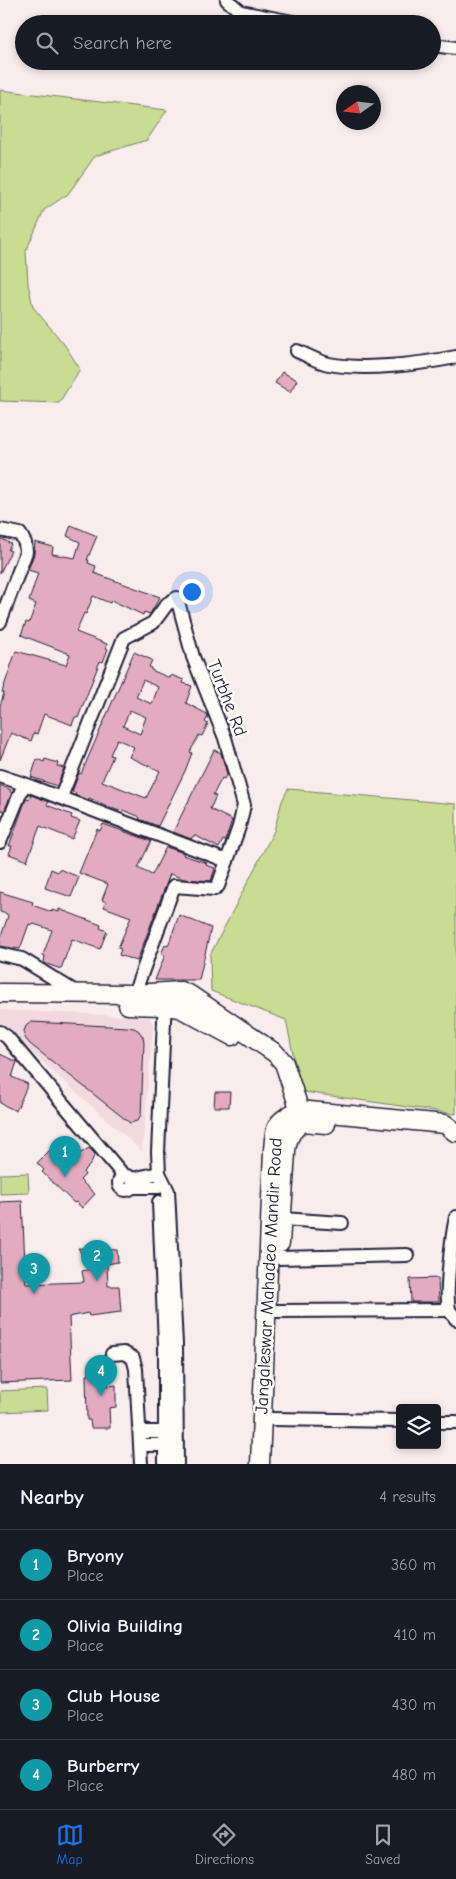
<!DOCTYPE html>
<style>
:root{--surface:#171b24;--page:#242831;--text:#f1f3f6;--muted:#9ea1a6;--line:#363941;--accent:#1a73e8}
body{margin:0;font-family:"Comic Neue",sans-serif;background:var(--page);color:var(--text)}
.controls{position:absolute;right:15px;bottom:15px;display:grid;overflow:hidden;border-radius:5px;box-shadow:0 2px 8px #0003}
.controls button{width:45px;height:45px;display:grid;place-items:center;padding:0;border:0;border-bottom:1px solid var(--line);background:var(--surface);color:var(--text);font:25px sans-serif}
.compass{position:absolute;left:336px;top:85px;width:45px;height:45px;border-radius:50%;background:var(--surface);box-shadow:0 2px 8px #0003;rotate:256deg}
.you{position:absolute;left:191px;top:591px;width:18px;height:18px;margin:-12px;border:4px solid #fff;border-radius:50%;background:#1a73e8;box-shadow:0 0 0 8px #1a73e833}
.badge{display:grid;place-items:center;width:32px;height:32px;border-radius:50%;background:var(--accent);color:#fff;font-size:16px;font-weight:700}
.pin{position:absolute;translate:-50% -41px;filter:drop-shadow(0 1px 2px #0008)}
.pin::after{content:'';position:absolute;top:26px;width:18px;height:15px;background:inherit;clip-path:polygon(0 0,100% 0,50% 100%)}
.list{margin:0;padding:0;list-style:none}
h2{display:flex;justify-content:space-between;align-items:center;height:65px;margin:0;padding:0 20px;font-size:21px}
h2 small{font-size:16px;font-weight:400;color:var(--muted)}
.list li{display:grid;grid-template-columns:32px 1fr auto;gap:15px;align-items:center;box-sizing:border-box;height:70px;padding:0 20px;border-top:1px solid var(--line)}
.list b{display:block;font-size:19px;white-space:nowrap}
.list p{margin:0;font-size:16px;white-space:nowrap;color:var(--muted)}
.list em{font-size:16px;font-style:normal;color:var(--muted)}
.icon{flex:none;width:28px;height:28px;fill:none;stroke:currentColor;stroke-width:2;stroke-linecap:round;stroke-linejoin:round}
.map{position:relative;flex:none;width:456px;height:1464px;overflow:hidden}
.search{position:absolute;background:var(--surface);box-shadow:0 2px 8px #0003;left:15px;right:15px;top:15px;height:55px;display:flex;align-items:center;gap:12px;box-sizing:border-box;padding:0 18px;border-radius:28px;color:var(--muted);font-size:19px}
.sheet{height:345px;background:var(--surface)}
nav{display:flex;justify-content:space-around;align-items:center;box-sizing:border-box;height:70px;border-top:1px solid var(--line);background:var(--surface);font-size:14px;color:var(--muted)}
nav a{display:grid;justify-items:center;gap:2px}
nav .on{color:var(--accent)}
.map>svg:first-child{display:block}
.built{fill:#f2d8df}
.green{fill:#c9dd92;stroke:#768066}
.building{fill:#e3abc0;stroke:#22223b;fill-rule:evenodd}
.lines{fill:none;stroke-linecap:round;stroke-linejoin:round}
.street-casing{stroke:#22223b;stroke-width:16}
.secondary-casing{stroke:#22223b;stroke-width:21}
.street{stroke:#fdfcf7;stroke-width:12}
.secondary{stroke:#fdfcf7;stroke-width:18}
.labels{text-anchor:middle;dominant-baseline:central;stroke-width:5;stroke-linejoin:round;paint-order:stroke}
.street-label{font-size:18px;fill:#22223b;stroke:#fdfcf7}
</style>
<div class="map">
<svg width="456" height="1464" viewBox="0 0 456 1464">
<rect width="100%" height="100%" fill="#f8ecec"/>
<filter id="ink" filterUnits="userSpaceOnUse"><feTurbulence type="fractalNoise" baseFrequency=".02" numOctaves="2"/><feDisplacementMap in="SourceGraphic" scale="10" xChannelSelector="R" yChannelSelector="G"/><feConvolveMatrix kernelMatrix="1 2 1 2 8 2 1 2 1" color-interpolation-filters="sRGB"/></filter>
<g filter="url(#ink)">
<path class="built" d="M0,1010l149,7 4,8 -11,126 -142,-127z"/>
<g class="green">
<path d="M0,90l167,20 -20,30 -52,16 -27,38 -24,16 -18,41 2,33 5,23 31,37 16,25 -21,34 -59,-2z"/>
<path d="M288,789l168,15v310l-152,-22 -5,-9 -13,-63 -75,-29 -1,-36 64,-124 8,-30z"/>
<path d="M28,1173l1,20 -29,1v-20z"/>
<path d="M47,1389l1,21 -48,2v-21z"/>
</g>
<g class="building">
<path d="M282,372l15,8 -7,12 -15,-9z"/>
<path d="M71,525l26,11 -10,24h2l-1,3 8,3 -2,7 66,24 -10,17 -6,-2 -1,3 -32,-15 -1,3 -17,-7 -7,18 -2,-1 -8,19 31,12 -1,4 2,1 -5,13 -3,-1 -22,57 -3,-1 -3,8 -28,-11 -7,20 -3,-1 -3,8 -20,-8 -11,27v-54l4,-13 -2,-1 14,-41 50,14 4,-11 -49,-19 5,-13 3,1 7,-19 -7,-3 9,-28 -10,-3 6,-16 1,-12 18,5 -1,7 23,4 5,-16 -13,-6z"/>
<path d="M0,538l11,6 -3,6 3,1 -11,22z"/>
<path d="M134,652l18,8 -3,7 2,1v2l19,8 1,-3 13,5 -1,3 9,3 -6,17 21,11 1,3 -3,5 3,2 -6,12 -3,-1 -9,17 2,1 -7,18 -27,55 -19,-7 1,-1 -2,-2 -18,-7 -1,2 -30,-13 -1,2 -13,-5 1,-2 -4,-1 7,-19 2,1zM143,680l15,7 -6,17 -16,-7zM130,710l16,7 -6,17 -17,-8zM117,739l17,8 -5,10 31,14 -14,27 -44,-17 11,-25 -3,-1z"/>
<path d="M214,750l7,3 6,21 -3,5 -2,-1 -9,17 3,1 -6,13 22,11 -7,21 -2,-1 -4,8 -23,-12h-3l-2,3 -18,-7z"/>
<path d="M37,759l7,3 1,-3 13,4 -1,3 7,2 -7,18 -26,-9z"/>
<path d="M0,785l11,5 -1,2 2,1 -8,18 -4,-2z"/>
<path d="M31,795l18,7 -2,3 25,10 -1,3 9,3 -8,18 -32,-13 -13,35 -18,-7 3,-8h-3l17,-47 3,1z"/>
<path d="M103,824l48,17 -13,27 14,7 14,-28 18,6 -1,2 24,8 -1,2 9,3 -4,13 -27,-2 -14,-5 -33,87 -18,-6 2,-6 -3,-1 13,-31 -27,-10 2,-5 -4,-2 6,-16 -29,-11 18,-44 3,2z"/>
<path d="M51,869l7,3 1,-3 20,8 -8,20 -26,-9z"/>
<path d="M0,892l33,10 -1,3 20,7v-2l7,2v-3l42,16 -1,3 7,3 -7,18 -28,-10 -11,30 -17,-6 1,-7 -2,-1 9,-25 -18,-6 -1,1 -4,-1 -9,25 -20,-3v-7l8,-23 -1,-2 -7,-2z"/>
<path d="M179,915l32,13 -12,52h-44l10,-25 -4,-1 4,-9 3,1z"/>
<path d="M31,1022l96,5 7,1 5,3 4,6 1,6 -3,72 -4,6 -7,2 -100,-79 -5,-6 -1,-7 2,-5z"/>
<path d="M0,1054l17,8 -5,15 16,7 -12,27 -16,-8z"/>
<path d="M215,1092h15l-1,15h-15z"/>
<path d="M89,1148l6,6 -5,11 -7,7 2,3 -5,5 15,14 -13,14 -6,-6 -2,1 -32,-31 2,-2 -7,-7 13,-13 15,14 5,-4 2,2 7,-8z"/>
<path d="M22,1201l4,83 58,-2 -2,-11 8,-2 -12,-21 39,2 1,12 -11,2 1,22h11l2,26 -32,4 -1,-3 -19,4 3,63 -72,3v-181z"/>
<path d="M438,1278l1,24h-28l-1,-23z"/>
<path d="M108,1365v21l8,-1v22l-7,1 1,20h-19l-1,-8h-3l-1,-45h3v-9z"/>
</g>
<g class="lines">
<defs>
<g id="street">
<path d="M227,0l14,12 62,12"/>
<path d="M432,45l24,3"/>
<path d="M297,351c10,4 21,11 32,13 36,7 91,0 127,-7"/>
<path d="M0,530l20,4 5,9 1,9 -26,70"/>
<path d="M0,776l24,8 203,77"/>
<path d="M61,797l63,-159 29,-15 14,-19 10,-6 16,59 32,81 19,67 -5,22 -21,59 -4,3 -40,-3 -40,108"/>
<path d="M0,842l24,-58"/>
<path d="M0,954l22,5 57,35"/>
<path d="M165,999l-7,153 1,21 9,18 8,153 1,120"/>
<path d="M0,1032l7,5 117,139"/>
<circle cx="126" cy="1183" r="7"/>
<path d="M132,1179l27,-6"/>
<path d="M132,1187h27"/>
<path d="M159,1202l6,143v119"/>
<path d="M456,1217c-4,18 -11,76 -7,92 1,3 5,7 7,10"/>
<path d="M282,1219l60,4"/>
<path d="M279,1258l128,-3"/>
<path d="M276,1311l173,-1"/>
<path d="M112,1354l12,-1 9,5 3,11 5,95"/>
<path d="M272,1419l128,2"/>
<path d="M437,1422h19"/>
<path d="M140,1432h32"/>
<path d="M141,1445h24"/>
</g>
<g id="secondary">
<path d="M0,993l134,1 47,-3 9,4 85,58 9,10 19,57"/>
<path d="M128,1005l36,1 16,2 52,28"/>
<path d="M280,1243l6,-91c1,-15 6,-22 17,-30l23,2"/>
<path d="M260,1464l13,-313c2,-27 3,-29 26,-41l146,14 10,8"/>
</g>
</defs>
<use href="#street" class="street-casing"/>
<use href="#secondary" class="secondary-casing"/>
<use href="#street" class="street"/>
<use href="#secondary" class="secondary"/>
</g>
</g>
<g class="labels">
<g class="street-label">
<text transform="translate(227 698) rotate(69)">Turbhe Rd</text>
<text transform="translate(269 1276) rotate(-87)">Jangaleswar Mahadeo Mandir Road</text>
</g>
</g>
</svg>
<div class="controls">
<button><svg class="icon" aria-label="layers" viewBox="0 0 24 24"><path d="M12 4l9 5-9 5-9-5zM3 14l9 5 9-5"/></svg></button>
</div>
<svg class="compass" viewBox="-18 -18 36 36"><path d="M0-13l5 13h-10z" fill="#e53935"/><path d="M0 13l5-13h-10z" fill="#9ea1a6"/></svg>
<div class="you"></div>
<div class="pin badge" style="left:65px;top:1177px;background:#0f9aa8">1</div>
<div class="pin badge" style="left:97px;top:1281px;background:#0f9aa8">2</div>
<div class="pin badge" style="left:34px;top:1294px;background:#0f9aa8">3</div>
<div class="pin badge" style="left:101px;top:1396px;background:#0f9aa8">4</div>
<div class="search"><svg class="icon" aria-label="search" viewBox="0 0 24 24"><circle cx="10" cy="10" r="6"/><path d="M15 15l6 6"/></svg>Search here</div>
</div>
<section class="sheet">
<h2>Nearby<small>4 results</small></h2>
<ul class="list">
<li><span class="badge" style="background:#0f9aa8">1</span><div><b>Bryony</b><p>Place</p></div><em>360 m</em></li>
<li><span class="badge" style="background:#0f9aa8">2</span><div><b>Olivia Building</b><p>Place</p></div><em>410 m</em></li>
<li><span class="badge" style="background:#0f9aa8">3</span><div><b>Club House</b><p>Place</p></div><em>430 m</em></li>
<li><span class="badge" style="background:#0f9aa8">4</span><div><b>Burberry</b><p>Place</p></div><em>480 m</em></li>
</ul>
</section>
<nav>
<a class="on"><svg class="icon" aria-label="map" viewBox="0 0 24 24"><path d="M3 6l6-2 6 2 6-2v14l-6 2-6-2-6 2zM9 4v14M15 6v14"/></svg>Map</a>
<a><svg class="icon" aria-label="directions" viewBox="0 0 24 24"><path d="M12 3l9 9-9 9-9-9zM9 14v-3h6M13 9l2 2-2 2"/></svg>Directions</a>
<a><svg class="icon" aria-label="saved" viewBox="0 0 24 24"><path d="M7 4h10v16l-5-4-5 4z"/></svg>Saved</a>
</nav>
